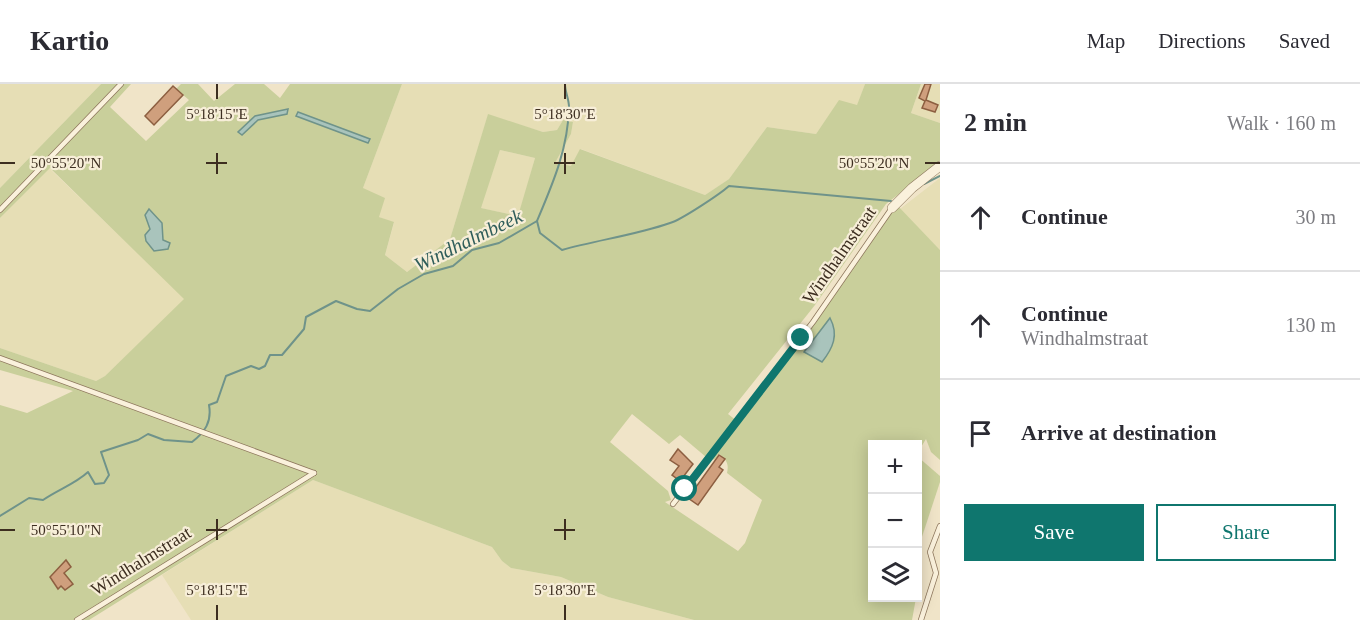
<!DOCTYPE html>
<meta charset="utf-8">
<style>
:root{--surface:#fff;--page:#f7f7f7;--text:#2b2b33;--muted:#7c7c81;--line:#e1e1e2;--accent:#0f766e}
body{margin:0;font-family:Georgia,serif;background:var(--page);color:var(--text)}
.controls{position:absolute;right:18px;bottom:18px;display:grid;overflow:hidden;border-radius:0px;box-shadow:0 3px 15px #0003}
.controls button{width:54px;height:54px;display:grid;place-items:center;padding:0;border:0;border-bottom:2px solid var(--line);background:var(--surface);color:var(--text);font:30px sans-serif}
.stop{position:absolute;width:18px;height:18px;margin:-14px;border:4px solid #0f766e;border-radius:50%;background:#fff}
.stop.end{background:#0f766e;border-color:#fff;box-shadow:0 2px 6px #0008}
.list{margin:0;padding:0;list-style:none}
h2{display:flex;justify-content:space-between;align-items:center;height:78px;margin:0;padding:0 24px;font-size:26px}
h2 small{font-size:20px;font-weight:400;color:var(--muted)}
.list li{display:grid;grid-template-columns:39px 1fr auto;gap:18px;align-items:center;box-sizing:border-box;height:108px;padding:0 24px;border-top:2px solid var(--line)}
.list b{display:block;font-size:22px;white-space:nowrap}
.list p{margin:0;font-size:20px;white-space:nowrap;color:var(--muted)}
.list em{font-size:20px;font-style:normal;color:var(--muted)}
.actions{display:flex;gap:12px;padding:18px 24px}
.actions a{flex:1;padding:14px 0;border:2px solid var(--accent);border-radius:0px;text-align:center;font-size:21px;color:var(--accent)}
.actions .main{background:var(--accent);color:#fff}
.icon{flex:none;width:33px;height:33px;fill:none;stroke:currentColor;stroke-width:2;stroke-linecap:round;stroke-linejoin:round}
.map{position:relative;flex:none;width:940px;height:536px;overflow:hidden}
header{display:flex;align-items:center;gap:36px;box-sizing:border-box;height:84px;padding:0 30px;background:var(--surface);border-bottom:2px solid var(--line)}
header strong{font-size:28px}
nav{display:flex;gap:33px;margin-inline-start:auto;font-size:21px}
main{display:flex}
aside{flex:1;background:var(--surface)}
.map>svg:first-child{display:block}
.farmland{fill:#e6deb5}
.green{fill:#c9cf9b;fill-rule:evenodd}
.water{fill:#a9c4bc;stroke:#6f938a;stroke-width:1.5}
.lines{fill:none;stroke-linecap:round;stroke-linejoin:round}
.stream{stroke:#6f938a;stroke-width:2}
.building{fill:#cf9f7d;stroke:#8d5f41;stroke-width:1.5}
.lane-casing{stroke:#8d765c;stroke-width:6}
.street-casing{stroke:#8d765c;stroke-width:10}
.lane{stroke:#faf1dc;stroke-width:4.5}
.street{stroke:#faf1dc;stroke-width:9}
.route{stroke:#0f766e;stroke-width:8}
.ticks{fill:none;stroke:#3d2e20;stroke-width:2}
.labels{text-anchor:middle;dominant-baseline:central;stroke-width:4.5;stroke-linejoin:round;paint-order:stroke}
.street-label{font-size:18px;fill:#3d2e20;stroke:#f7eed8}
.water-label{font-size:20px;font-style:italic;fill:#2f5d5a;stroke:#f7eed8}
.ticks-label{font-size:15px;text-anchor:middle;fill:#3d2e20;stroke:#f7eed8;stroke-width:4.5;stroke-linejoin:round;paint-order:stroke}
</style>
<header>
<strong>Kartio</strong>
<nav><a>Map</a><a>Directions</a><a>Saved</a></nav>
</header>
<main>
<div class="map">
<svg width="940" height="536" viewBox="0 0 940 536">
<rect width="100%" height="100%" fill="#f0e4c8"/>
<g class="farmland">
<path d="M0,0h101l-101,104z"/>
<path d="M402,0h463l-8,22 -18,-5 -23,33 -49,-7 -38,52 -24,16 -124,-46 -10,18 -16,-4 16,-29 2,-12 -10,-2 -6,10 -14,2 -55,-17 -38,124 -43,33 -22,-17 9,-32 -15,-6 -16,-29z"/>
<path d="M921,0h19v39l-29,-10z"/>
<path d="M500,66l35,8 -16,58 -39,-8z"/>
<path d="M49,84l136,131 -80,77 -9,5 -96,-33v-130z"/>
<path d="M940,94v72l-40,-41z"/>
<path d="M313,396l179,67 10,14 9,7 50,9 47,20 86,23h-503l-29,-45z"/>
</g>
<g class="green">
<path d="M101,0h30l-21,23 36,34 43,-41 -13,-11 5,-5h17l16,17 21,-17h29l16,14 10,-14h112l-39,104 22,10 -6,19 15,5 -9,33 22,17 43,-33 38,-125 55,18 14,-2 6,-10 10,2 -2,12 -16,29 16,3 9,-17 125,46 24,-16 38,-52 49,7 23,-34 18,5 8,-21h56l-10,29 29,10v39l-54,42 -71,101 -87,109 9,7 -31,36 -26,-22 -11,9 -37,-30 -22,28 58,49 3,9 -6,2 73,49 7,-8 17,-43 -35,-27c2,-9 0,-13 -8,-19l-5,6 -2,-2 114,-152 71,-101 43,45v210l-9,-8 -5,-13 -8,13v-8h-46v154h44l-4,22h-218l-86,-23 -47,-20 -50,-9 -9,-7 -10,-14 -179,-67 -224,140h-89v-215l27,8 46,-22 -73,-21v-22l96,33 9,-5 79,-77 -134,-131 -50,50v-30zM500,66l35,8 -17,58 -37,-8z"/>
<path d="M918,373l22,19v6l-22,67z"/>
</g>
<g class="water">
<path d="M288,25l-1,5 -29,6 -16,15 -4,-3 17,-16z"/>
<path d="M298,28l72,27 -2,4 -72,-27z"/>
<path d="M149,125l13,14 1,17 7,3 -2,6 -14,2 -8,-10 -1,-6 5,-6 -5,-14z"/>
<path d="M830,234c9,17 3,30 -8,44l-18,-10z"/>
</g>
<g class="lines">
<g class="stream">
<path d="M924,100l16,-8"/>
<path d="M537,137c16,-38 31,-72 32,-114 0,-8 -4,-15 -4,-23"/>
<path d="M0,432l29,-18 14,2c16,-11 32,-16 45,-28l7,12 9,-1 5,-8 -8,-23 37,-12 10,-6 16,6 28,2c13,-10 20,-20 17,-37l8,-3 9,-26 25,-10 8,3 6,-3 5,-11h12l22,-26 2,-12 30,-16 21,8 13,2 28,-22 26,-15 29,-8 19,-16 27,-7 38,-22 3,12 22,17c35,-10 74,-15 108,-27 11,-3 50,-29 59,-37l162,15"/>
</g>
</g>
<g class="building">
<path d="M925,0h6l-5,16 12,5 -3,7 -13,-4 3,-7 -6,-3z"/>
<path d="M173,2l10,9 -29,30 -9,-9z"/>
<path d="M678,365l15,15 -13,17 -8,-6 7,-9 -9,-6z"/>
<path d="M719,371l6,4 -6,8 4,3 -25,35 -10,-7z"/>
<path d="M66,476l5,7 -7,6 9,11 -8,6 -4,-4 -3,3 -8,-12z"/>
</g>
<g class="lines">
<defs>
<g id="lane">
<path d="M0,126l121,-126"/>
<path d="M0,274l314,115"/>
<path d="M673,420l140,-182 79,-114"/>
<path d="M77,536l237,-147"/>
<path d="M921,536l15,-47 -6,-21 10,-26"/>
</g>
<path id="street" d="M892,124l20,-20 28,-22"/>
</defs>
<use href="#lane" class="lane-casing"/>
<use href="#street" class="street-casing"/>
<use href="#lane" class="lane"/>
<use href="#street" class="street"/>
</g>
<g class="lines">
<path class="route" d="M685,405l116,-151"/>
</g>
<path class="ticks" d="M217,0v15M565,0v15M217,69v21M565,69v21M0,79h15M206,79h21M554,79h21M925,79h15M217,435v21M565,435v21M0,446h15M206,446h21M554,446h21M217,521v15M565,521v15"/>
<g class="labels">
<g class="street-label">
<text transform="translate(839 171) rotate(-55)">Windhalmstraat</text>
<text transform="translate(141 477) rotate(-32)">Windhalmstraat</text>
</g>
<g class="water-label">
<text transform="translate(468 156) rotate(-26)">Windhalmbeek</text>
</g>
</g>
<g class="ticks-label">
<text x="217" y="35">5°18'15"E</text>
<text x="565" y="35">5°18'30"E</text>
<text x="66" y="84">50°55'20"N</text>
<text x="874" y="84">50°55'20"N</text>
<text x="66" y="451">50°55'10"N</text>
<text x="217" y="511">5°18'15"E</text>
<text x="565" y="511">5°18'30"E</text>
</g>
</svg>
<div class="controls">
<button>+</button>
<button>−</button>
<button><svg class="icon" aria-label="layers" viewBox="0 0 24 24"><path d="M12 4l9 5-9 5-9-5zM3 14l9 5 9-5"/></svg></button>
</div>
<div class="stop" style="left:685px;top:405px"></div>
<div class="stop end" style="left:801px;top:254px"></div>
</div>
<aside>
<h2>2 min<small>Walk · 160 m</small></h2>
<ul class="list">
<li><svg class="icon" aria-label="ahead" viewBox="0 0 24 24"><path d="M12 20V5M6 11l6-6 6 6"/></svg><div><b>Continue</b></div><em>30 m</em></li>
<li><svg class="icon" aria-label="ahead" viewBox="0 0 24 24"><path d="M12 20V5M6 11l6-6 6 6"/></svg><div><b>Continue</b><p>Windhalmstraat</p></div><em>130 m</em></li>
<li><svg class="icon" aria-label="arrive" viewBox="0 0 24 24"><path d="M6 21V4h12l-3 4 3 4H6"/></svg><div><b>Arrive at destination</b></div></li>
</ul>
<div class="actions"><a class="main">Save</a><a>Share</a></div>
</aside>
</main>
